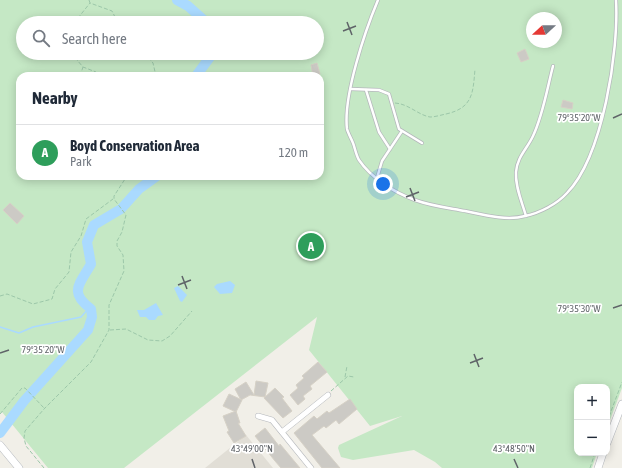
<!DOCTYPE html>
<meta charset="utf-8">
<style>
:root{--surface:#fff;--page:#f2f2f3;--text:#1f2937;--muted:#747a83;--line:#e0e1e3;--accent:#2563eb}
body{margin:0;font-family:"Asap Condensed",sans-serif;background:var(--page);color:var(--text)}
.controls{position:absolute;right:12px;bottom:12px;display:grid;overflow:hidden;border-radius:8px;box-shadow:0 2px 10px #0003}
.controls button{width:36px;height:36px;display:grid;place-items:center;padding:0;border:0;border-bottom:1px solid var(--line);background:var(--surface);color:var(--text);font:20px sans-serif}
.compass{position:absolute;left:526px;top:12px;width:36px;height:36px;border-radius:50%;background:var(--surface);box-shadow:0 2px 10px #0003;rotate:249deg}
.you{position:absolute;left:383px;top:184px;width:14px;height:14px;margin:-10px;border:3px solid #fff;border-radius:50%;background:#1a73e8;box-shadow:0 0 0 6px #1a73e833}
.badge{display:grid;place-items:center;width:26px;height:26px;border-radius:50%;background:var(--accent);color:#fff;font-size:13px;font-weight:700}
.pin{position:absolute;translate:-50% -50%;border:2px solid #fff;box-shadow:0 1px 4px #0006}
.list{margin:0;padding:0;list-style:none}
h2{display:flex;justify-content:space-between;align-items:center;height:52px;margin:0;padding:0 16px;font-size:17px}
h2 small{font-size:13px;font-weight:400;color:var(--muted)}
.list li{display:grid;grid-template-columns:26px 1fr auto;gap:12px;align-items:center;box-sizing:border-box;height:56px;padding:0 16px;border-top:1px solid var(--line)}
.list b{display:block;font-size:15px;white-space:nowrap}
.list p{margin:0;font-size:13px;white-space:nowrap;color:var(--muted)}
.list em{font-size:13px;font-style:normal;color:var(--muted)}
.icon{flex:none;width:22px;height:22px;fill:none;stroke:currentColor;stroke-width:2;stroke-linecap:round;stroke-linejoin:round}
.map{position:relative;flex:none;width:622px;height:468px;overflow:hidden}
.search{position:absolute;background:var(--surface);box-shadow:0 2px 10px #0003;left:16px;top:16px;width:308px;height:44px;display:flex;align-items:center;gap:10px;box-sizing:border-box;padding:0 14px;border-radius:22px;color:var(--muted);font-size:15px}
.panel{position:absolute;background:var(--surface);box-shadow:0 2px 10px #0003;left:16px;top:72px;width:308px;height:108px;border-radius:12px}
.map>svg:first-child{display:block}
.education{fill:#e1ded6}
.green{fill:#c5e8c5;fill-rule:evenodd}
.water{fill:#aadaff}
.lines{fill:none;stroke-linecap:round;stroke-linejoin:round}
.stream{stroke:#aadaff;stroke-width:1.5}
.river{stroke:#aadaff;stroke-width:10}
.building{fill:#cccac5;stroke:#d6d1c6}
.lane-casing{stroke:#b5b8bc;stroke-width:4}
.street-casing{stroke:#b5b8bc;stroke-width:6}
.secondary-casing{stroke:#b6babf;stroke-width:8}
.path{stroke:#9cc7a9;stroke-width:1;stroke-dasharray:4 2;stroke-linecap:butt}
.lane{stroke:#fff;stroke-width:2.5}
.street{stroke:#fff;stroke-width:5}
.secondary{stroke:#fff;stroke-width:7}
.ticks{fill:none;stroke:#5f6368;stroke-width:1.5}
.ticks-label{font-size:10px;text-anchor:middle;fill:#5f6368;stroke:#fff;stroke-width:3.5;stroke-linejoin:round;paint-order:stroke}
</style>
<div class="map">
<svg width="622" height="468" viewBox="0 0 622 468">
<rect width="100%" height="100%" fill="#f1efe8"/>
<path class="education" d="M246,435l27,33h-68z"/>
<path class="green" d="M0,0h622v388l-15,40v-41h-30v66h20l-5,15h-150l-7,-6 -21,-12 -61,10 -12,-3 -3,-9 1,-3 63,-29 -32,10 -61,-76 8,-33 -193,151h-76l-46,-56 -2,1zM532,18h24v24h-24zM23,23h294v30h-294zM20,76h300v100h-300z"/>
<g class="water">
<path d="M230,281l5,4 -3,8 -12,1 -6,-7 3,-3z"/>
<path d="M178,286l9,9 -5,7 -2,-1 -6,-13z"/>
<path d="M156,303l7,12 -5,1 -3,4h-6l-3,-3h-6l-3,-7h7z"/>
</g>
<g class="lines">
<path class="stream" d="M0,327l19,6 14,-6 48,-10 8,-9"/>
<g class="river">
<path d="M177,0l11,6 19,17"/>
<path d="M196,76l17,-23"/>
<path d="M0,433l24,-32 64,-71 4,-13 -1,-8c-23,-17 -11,-25 0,-45l-4,-22 7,-17 27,-16 18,-20 18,-13"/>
</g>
</g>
<g class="building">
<path d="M525,49l4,10 -8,3 -4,-9z"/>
<path d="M317,63l3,11 -7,2 -2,-11z"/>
<path d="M563,100l10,3 -1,6 -11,-2z"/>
<path d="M10,203l14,13 -7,8 -14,-14z"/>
<path d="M318,362l9,10 -17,14 2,3 -9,7 2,3 -7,6 -8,-10 8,-7 -2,-3 8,-7 -2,-2z"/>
<path d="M256,381l12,2 -3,14 -15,-2 -9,5 -6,-11 11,-7 8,13z"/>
<path d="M275,388l9,9 -2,1 10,13 -9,7 -19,-20z"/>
<path d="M229,394l13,6 -6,12 -13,-6z"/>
<path d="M350,399l7,10 -18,15 -3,-4 -10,8 -2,-2 -12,9 28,33h-18l-28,-35 20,-17 3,3 10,-8 2,2z"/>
<path d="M236,411l4,12h-2l8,13 -12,7 -7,-11 2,-1 -6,-15z"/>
<path d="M265,428l14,18 1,-2 20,24h-19l-6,-7 -20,-25z"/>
</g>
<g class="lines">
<defs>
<g id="lane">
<path d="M378,0c-13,31 -35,96 -31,129 1,4 4,9 6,14 2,5 3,12 6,17 12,18 36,33 56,40 16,6 34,8 50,11 19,4 42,10 60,5 15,-3 32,-12 42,-23 36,-37 52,-143 49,-193"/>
<path d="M351,89l28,1 10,4 10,35 23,14"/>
<path d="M366,90l13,42 11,17"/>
<path d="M377,178l5,-17 20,-30"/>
<path d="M526,216c-4,-14 -11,-29 -10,-44 1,-15 11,-23 17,-36 10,-21 14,-47 20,-70"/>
</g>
<g id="street">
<path d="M258,416l14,4 39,48"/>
<path d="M282,432l46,-37"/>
</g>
<g id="secondary">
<path d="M607,443l15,-39"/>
<path d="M0,445l19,23"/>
<path d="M598,468l5,-15"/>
</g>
</defs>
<use href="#lane" class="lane-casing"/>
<use href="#street" class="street-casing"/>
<use href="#secondary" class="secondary-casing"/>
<g class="path">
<path d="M89,0l1,3 22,8 6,12"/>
<path d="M74,23l16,-20"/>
<path d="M71,53l12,14 13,5 2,4"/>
<path d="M144,53l9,10 3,13"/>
<path d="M80,76l3,-9"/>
<path d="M395,103c14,1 23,12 35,14 5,0 11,-2 16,-3 27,-6 27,-21 29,-45"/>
<path d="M0,296l7,-2 26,10 19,-5 3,-10 14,-17 2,-20 10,-16 5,-17 27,-20"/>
<path d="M110,330l16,-1 22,11 14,1 8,-5 22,-25"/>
<path d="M345,377l2,-11"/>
<path d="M331,391l17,-15 6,1"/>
<path d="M0,414l22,-26h3l19,20"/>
<path d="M607,422l15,-40"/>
<path d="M44,468l-18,-22 -2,-8 1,-7 19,-22 47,-47 18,-32v-25l15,-34 -1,-16 -6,-9v-5l5,-9 4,-17 -12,-16v-3l13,-20"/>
<path d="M590,468l5,-15"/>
</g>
<use href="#lane" class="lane"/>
<use href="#street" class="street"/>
<use href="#secondary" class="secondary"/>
</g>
<path class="ticks" d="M347,22l5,13M343,31l13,-5M613,118l9,-4M410,188l5,13M406,197l13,-5M182,276l5,13M178,285l13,-5M613,308l9,-3M0,353l9,-3M474,354l5,13M470,363l13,-5M252,459l3,9M514,459l4,9"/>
<g class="ticks-label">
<text x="579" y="121">79°35'20"W</text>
<text x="579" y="312">79°35'30"W</text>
<text x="43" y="353">79°35'20"W</text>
<text x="252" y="452">43°49'00"N</text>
<text x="514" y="452">43°48'50"N</text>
</g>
</svg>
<div class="controls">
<button>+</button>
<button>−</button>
</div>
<svg class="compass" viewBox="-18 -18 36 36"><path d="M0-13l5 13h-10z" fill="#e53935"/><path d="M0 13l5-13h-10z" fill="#747a83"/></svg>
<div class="you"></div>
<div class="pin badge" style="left:311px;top:246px;background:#2e9e5b">A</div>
<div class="search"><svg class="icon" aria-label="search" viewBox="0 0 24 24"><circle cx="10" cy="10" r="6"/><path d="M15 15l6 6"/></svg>Search here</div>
<section class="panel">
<h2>Nearby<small></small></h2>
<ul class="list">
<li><span class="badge" style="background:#2e9e5b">A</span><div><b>Boyd Conservation Area</b><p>Park</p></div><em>120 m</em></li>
</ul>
</section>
</div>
